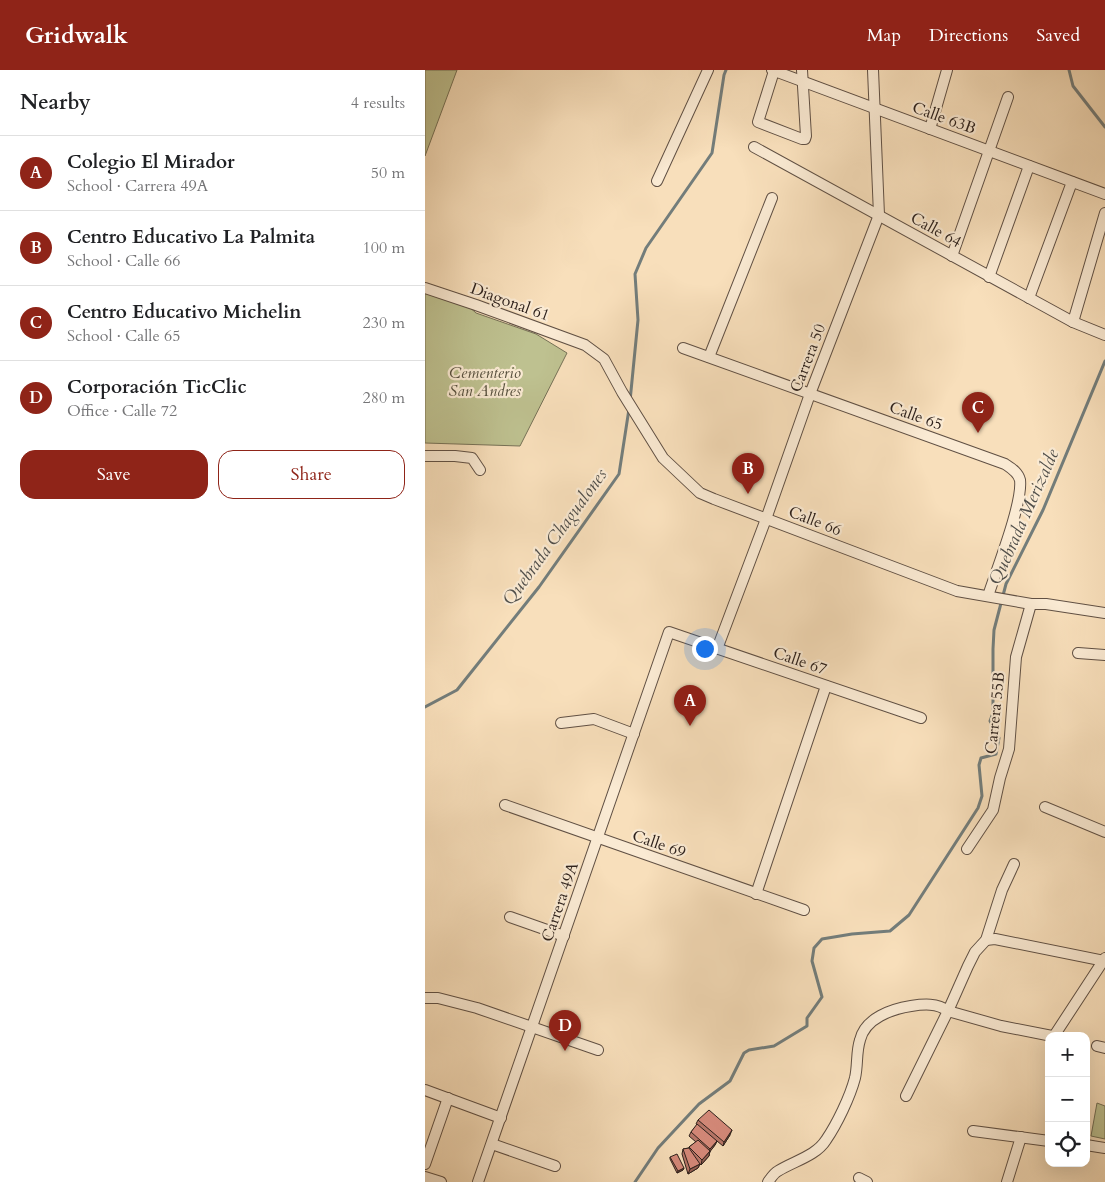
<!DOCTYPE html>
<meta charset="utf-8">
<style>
:root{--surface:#fff;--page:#f2f2f2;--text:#202124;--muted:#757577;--line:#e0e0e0;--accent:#8f2418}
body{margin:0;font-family:Cardo,serif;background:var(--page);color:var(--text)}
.controls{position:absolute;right:15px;bottom:15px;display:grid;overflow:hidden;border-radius:10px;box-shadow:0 5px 20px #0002}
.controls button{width:45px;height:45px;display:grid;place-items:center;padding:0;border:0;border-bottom:1px solid var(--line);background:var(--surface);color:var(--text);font:25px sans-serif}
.you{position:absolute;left:279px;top:578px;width:18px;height:18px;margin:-12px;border:4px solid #fff;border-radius:50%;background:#1a73e8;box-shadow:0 0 0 8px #1a73e833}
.badge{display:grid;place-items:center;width:32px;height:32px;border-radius:50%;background:var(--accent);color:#fff;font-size:16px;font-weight:700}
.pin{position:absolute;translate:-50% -41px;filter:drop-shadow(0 1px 2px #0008)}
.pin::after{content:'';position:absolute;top:26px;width:18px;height:15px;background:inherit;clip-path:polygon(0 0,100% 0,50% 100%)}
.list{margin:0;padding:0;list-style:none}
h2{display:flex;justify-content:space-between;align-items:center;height:65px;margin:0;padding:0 20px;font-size:21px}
h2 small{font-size:16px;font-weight:400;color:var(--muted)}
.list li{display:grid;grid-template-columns:32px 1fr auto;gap:15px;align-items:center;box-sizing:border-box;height:75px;padding:0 20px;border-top:1px solid var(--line)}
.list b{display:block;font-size:19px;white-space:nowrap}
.list p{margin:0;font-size:16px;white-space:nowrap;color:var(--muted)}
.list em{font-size:16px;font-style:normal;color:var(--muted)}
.actions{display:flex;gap:10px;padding:15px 20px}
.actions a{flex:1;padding:11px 0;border:1px solid var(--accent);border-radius:15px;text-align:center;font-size:18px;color:var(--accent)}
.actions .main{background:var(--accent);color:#fff}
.icon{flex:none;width:28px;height:28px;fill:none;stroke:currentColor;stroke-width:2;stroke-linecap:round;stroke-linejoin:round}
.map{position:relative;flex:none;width:680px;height:1112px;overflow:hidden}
header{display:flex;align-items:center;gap:30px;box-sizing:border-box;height:70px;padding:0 25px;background:var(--accent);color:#fff}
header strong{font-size:24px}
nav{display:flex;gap:28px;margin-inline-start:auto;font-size:18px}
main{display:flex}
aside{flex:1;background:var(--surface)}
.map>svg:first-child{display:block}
.green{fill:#bec190;stroke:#767156}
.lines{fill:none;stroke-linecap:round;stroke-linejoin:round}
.stream{stroke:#737d7b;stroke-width:3}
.minor-casing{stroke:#605044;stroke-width:12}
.minor{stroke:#faead3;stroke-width:10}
.wall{fill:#b8776a;stroke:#2d211c}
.shaded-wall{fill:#966156;stroke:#2d211c}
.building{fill:#d68a7b;stroke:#2d211c}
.labels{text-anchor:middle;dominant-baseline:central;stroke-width:4.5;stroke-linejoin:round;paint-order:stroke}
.street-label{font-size:16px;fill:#2d211c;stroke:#faead3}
.park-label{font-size:16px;font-style:italic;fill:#58513f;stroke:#faead3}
.water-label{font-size:18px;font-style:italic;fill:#504f4b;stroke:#faead3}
</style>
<header>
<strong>Gridwalk</strong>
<nav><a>Map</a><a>Directions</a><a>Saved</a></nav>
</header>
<main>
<aside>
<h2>Nearby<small>4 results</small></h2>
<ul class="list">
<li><span class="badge">A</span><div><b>Colegio El Mirador</b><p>School · Carrera 49A</p></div><em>50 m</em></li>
<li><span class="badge">B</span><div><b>Centro Educativo La Palmita</b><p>School · Calle 66</p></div><em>100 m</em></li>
<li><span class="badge">C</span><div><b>Centro Educativo Michelin</b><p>School · Calle 65</p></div><em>230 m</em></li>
<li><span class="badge">D</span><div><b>Corporación TicClic</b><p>Office · Calle 72</p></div><em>280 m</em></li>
</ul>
<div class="actions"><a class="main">Save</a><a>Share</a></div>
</aside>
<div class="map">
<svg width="680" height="1112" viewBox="0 0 680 1112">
<rect width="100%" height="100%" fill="#f8dfbb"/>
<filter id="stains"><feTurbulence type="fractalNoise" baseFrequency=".004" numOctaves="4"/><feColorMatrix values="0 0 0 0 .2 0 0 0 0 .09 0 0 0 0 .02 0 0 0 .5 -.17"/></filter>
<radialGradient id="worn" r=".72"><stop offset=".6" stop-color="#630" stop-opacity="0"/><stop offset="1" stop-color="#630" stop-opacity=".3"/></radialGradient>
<g class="green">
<path d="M0,0h32l-32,86z"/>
<path d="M0,221l40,12 11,10 60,21 31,19 -47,93 -95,-3z"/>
<path d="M672,1033l8,3v33l-14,-3z"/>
</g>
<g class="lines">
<g class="stream">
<path d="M644,0l4,16 32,41"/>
<path d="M205,331l8,-81 -3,-46 11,-26 66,-95 12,-78 2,-5"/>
<path d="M0,637l32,-17 82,-103 80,-113 10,-65"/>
<path d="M210,1112l23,-34 41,-44 31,-23 14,-28 5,-3 25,-4 33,-20v-8l15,-21 -10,-36 2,-13 8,-9 30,-5 38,-3 19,-16 69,-107 4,-12 -3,-31 2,-7 15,-4 3,-16 -9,-17 3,-8v-64l1,-19 12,-46 37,-74 62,-149"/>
</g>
<defs>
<g id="minor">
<path d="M347,0l333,124"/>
<path d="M349,1l-16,51 44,17h3l1,-3 -4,-66"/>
<path d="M505,59l17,-59"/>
<path d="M329,77l319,175 32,13"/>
<path d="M232,111l51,-111"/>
<path d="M527,186l56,-159"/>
<path d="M564,207l40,-111"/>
<path d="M0,218l51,17 109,40 19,14 18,33 41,66 37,35 14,6 243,92 74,13h15l59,9"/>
<path d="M604,228l43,-116"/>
<path d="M648,252l32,-109"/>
<path d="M258,278l322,116c6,4 13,8 15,16 3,23 -24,91 -32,116"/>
<path d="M284,287l63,-159"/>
<path d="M0,386h30l17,2 8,12"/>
<path d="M292,579l49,-130 44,-125 69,-179 -6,-145"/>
<path d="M653,583l27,2"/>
<path d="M136,653l33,-4 40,15"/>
<path d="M80,735l299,105"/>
<path d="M620,737l60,25"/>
<path d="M542,779l26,-39 7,-32 9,-29 7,-92 15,-53"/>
<path d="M331,824l70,-208"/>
<path d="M85,847l54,19"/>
<path d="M561,870l9,-1 110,22"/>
<path d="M0,928h13l39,10 121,42"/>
<path d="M629,966l51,-78"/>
<path d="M672,976l8,2"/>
<path d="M0,1020l76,28"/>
<path d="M481,1026l42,-85 20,-45 7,-14 11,-12 16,-50 12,-26"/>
<path d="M548,1061l76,10"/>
<path d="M67,1074l63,22"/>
<path d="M661,1075l19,3"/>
<path d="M0,1094l23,-66"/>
<path d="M0,1107l16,5"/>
<path d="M434,1108l8,4"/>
<path d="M53,1112l191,-550 252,86"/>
<path d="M343,1112c3,-4 6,-9 10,-11 16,-10 38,-15 48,-31 11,-16 24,-43 29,-62 3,-13 1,-26 5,-38 5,-22 32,-31 51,-34 13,-2 26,-3 37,5l53,15 51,10"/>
<path d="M582,1112l14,-45"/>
</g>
</defs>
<use href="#minor" class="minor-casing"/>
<use href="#minor" class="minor"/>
</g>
<g class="wall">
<path d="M273,1050l32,15 -7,11 -6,-5 -2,4 -5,6 -1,5 -8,9 -1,-1 -2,4 -10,6 -6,-20 1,-5 6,-1v-1l7,-5 -7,-6 2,-4 6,-7 -1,-1z"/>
<path d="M245,1087l14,11 -1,2 -6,3 -7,-14z"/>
</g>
<g class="shaded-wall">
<path d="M307,1060l-2,5 -7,11 1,-4z"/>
<path d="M292,1071l-2,4 -6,8 1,-4z"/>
<path d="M285,1081l-1,5 -8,9 1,-5z"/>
<path d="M275,1094l-2,4 -10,6 2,-5z"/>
<path d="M259,1098l-1,2 -6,3 1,-2z"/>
</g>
<g class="building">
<path d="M284,1040l23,20 -8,12 -26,-22z"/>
<path d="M272,1054l20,17 -7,8 -19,-17z"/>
<path d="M273,1070l12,11 -8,9 -13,-13z"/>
<path d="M264,1078l11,16 -10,5 -7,-20z"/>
<path d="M252,1084l7,14 -6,3 -8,-14z"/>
</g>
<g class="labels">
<g class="street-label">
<text transform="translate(519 48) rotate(20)">Calle 63B</text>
<text transform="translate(511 160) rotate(29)">Calle 64</text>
<text transform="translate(85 232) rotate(20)">Diagonal 61</text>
<text transform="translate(383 288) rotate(-69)">Carrera 50</text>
<text transform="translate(491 346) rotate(20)">Calle 65</text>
<text transform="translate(390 451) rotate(21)">Calle 66</text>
<text transform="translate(375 591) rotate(19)">Calle 67</text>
<text transform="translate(570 643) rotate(-84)">Carrera 55B</text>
<text transform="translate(234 774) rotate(19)">Calle 69</text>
<text transform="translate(135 832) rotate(-71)">Carrera 49A</text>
</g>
<g class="park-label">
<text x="60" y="303">Cementerio<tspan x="60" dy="18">San Andres</tspan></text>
</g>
<g class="water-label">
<text transform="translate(599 447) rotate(-66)">Quebrada Merizalde</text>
<text transform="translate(130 467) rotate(-54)">Quebrada Chagualones</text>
</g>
</g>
<rect width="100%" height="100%" filter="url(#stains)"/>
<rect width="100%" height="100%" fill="url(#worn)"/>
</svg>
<div class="controls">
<button>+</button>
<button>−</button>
<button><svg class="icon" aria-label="locate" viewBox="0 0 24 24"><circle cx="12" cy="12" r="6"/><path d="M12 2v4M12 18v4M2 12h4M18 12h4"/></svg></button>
</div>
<div class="you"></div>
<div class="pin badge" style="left:265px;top:656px">A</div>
<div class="pin badge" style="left:323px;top:424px">B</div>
<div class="pin badge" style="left:553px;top:363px">C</div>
<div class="pin badge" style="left:140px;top:981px">D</div>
</div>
</main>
